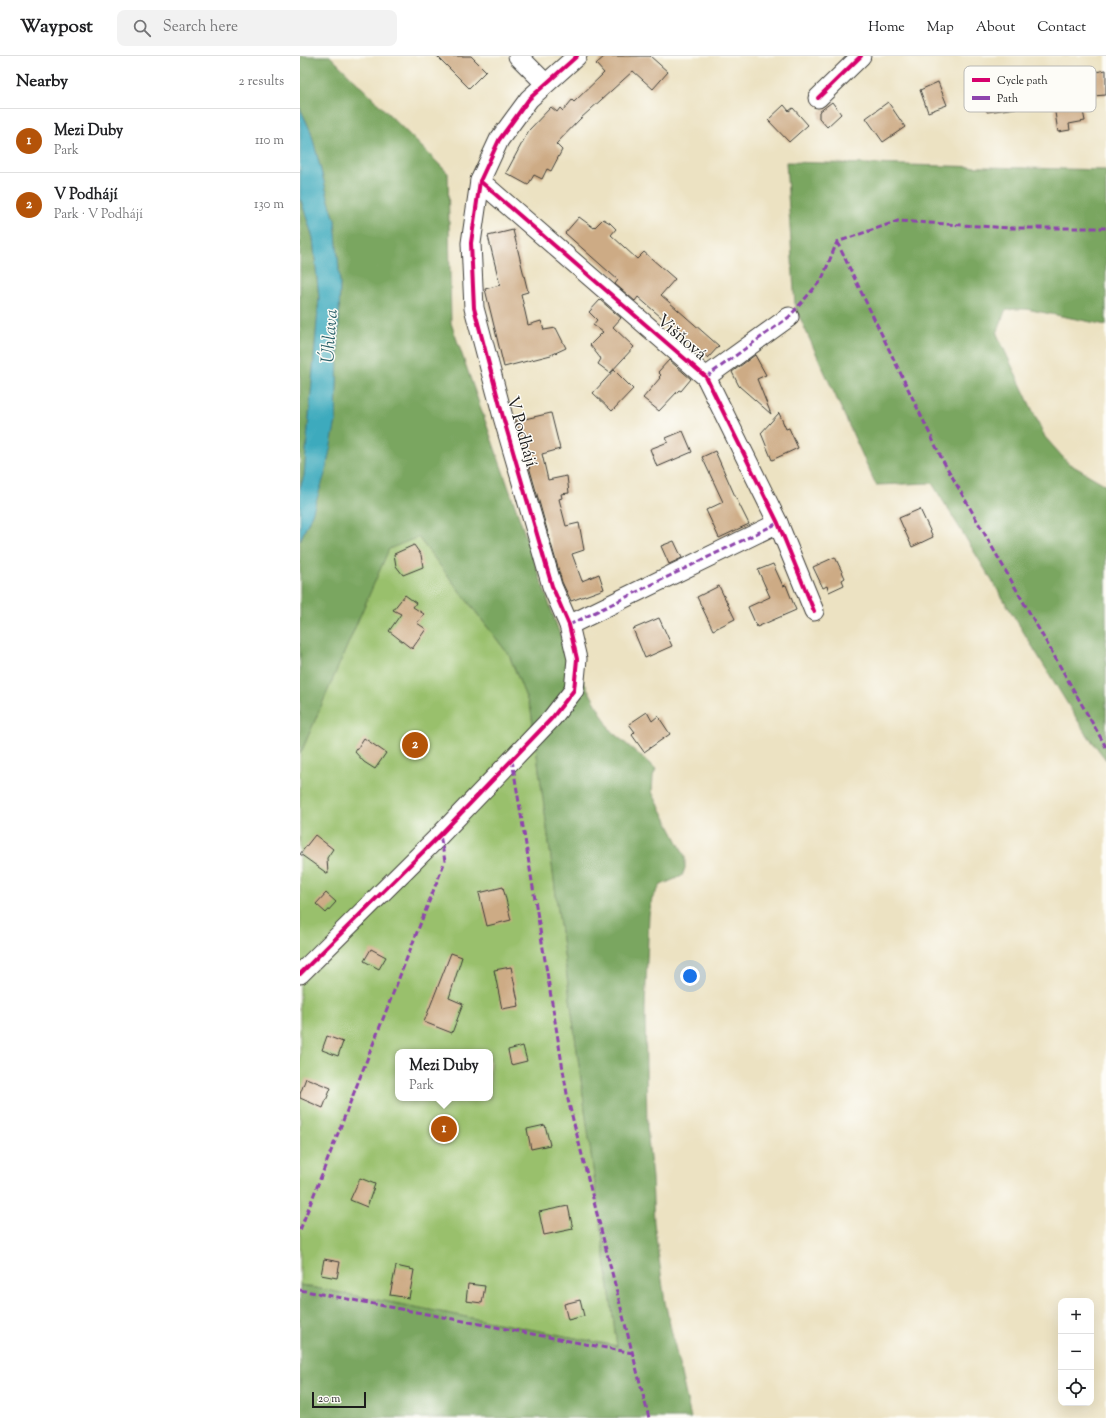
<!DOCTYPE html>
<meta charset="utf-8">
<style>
:root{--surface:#fff;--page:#f2f2f2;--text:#202124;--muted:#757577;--line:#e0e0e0;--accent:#b45309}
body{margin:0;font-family:"Sorts Mill Goudy",serif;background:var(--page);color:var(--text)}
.controls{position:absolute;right:12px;bottom:12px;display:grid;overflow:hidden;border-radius:8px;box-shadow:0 4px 16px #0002}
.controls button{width:36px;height:36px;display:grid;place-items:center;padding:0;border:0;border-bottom:1px solid var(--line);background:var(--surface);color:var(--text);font:20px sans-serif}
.scale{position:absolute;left:12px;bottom:10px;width:54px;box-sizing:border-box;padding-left:4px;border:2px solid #1c1c1c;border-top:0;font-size:11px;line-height:14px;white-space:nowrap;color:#1c1c1c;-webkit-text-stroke:3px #fdfcf7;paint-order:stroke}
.you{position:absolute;left:390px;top:920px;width:14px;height:14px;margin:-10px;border:3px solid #fff;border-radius:50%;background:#1a73e8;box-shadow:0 0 0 6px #1a73e833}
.badge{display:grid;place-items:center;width:26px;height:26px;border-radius:50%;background:var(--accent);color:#fff;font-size:13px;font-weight:700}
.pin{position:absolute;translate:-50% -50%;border:2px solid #fff;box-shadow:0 1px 4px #0006}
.popup{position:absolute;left:95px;top:993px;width:98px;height:52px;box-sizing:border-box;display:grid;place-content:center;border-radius:8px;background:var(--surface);filter:drop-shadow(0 1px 3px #0005);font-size:13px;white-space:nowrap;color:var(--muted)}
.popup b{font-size:15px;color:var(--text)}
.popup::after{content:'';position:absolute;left:50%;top:100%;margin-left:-8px;border:8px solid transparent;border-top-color:var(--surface)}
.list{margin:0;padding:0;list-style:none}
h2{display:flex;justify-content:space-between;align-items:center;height:52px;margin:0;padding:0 16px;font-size:17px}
h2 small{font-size:13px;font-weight:400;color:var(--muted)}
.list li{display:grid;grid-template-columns:26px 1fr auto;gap:12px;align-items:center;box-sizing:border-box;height:64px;padding:0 16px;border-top:1px solid var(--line)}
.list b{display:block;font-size:15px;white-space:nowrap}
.list p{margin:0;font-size:13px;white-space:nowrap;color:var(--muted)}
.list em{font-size:13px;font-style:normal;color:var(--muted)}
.icon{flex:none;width:22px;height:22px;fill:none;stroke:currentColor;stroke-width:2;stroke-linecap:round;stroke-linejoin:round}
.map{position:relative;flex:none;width:806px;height:1362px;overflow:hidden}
header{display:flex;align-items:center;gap:24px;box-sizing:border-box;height:56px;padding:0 20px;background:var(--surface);border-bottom:1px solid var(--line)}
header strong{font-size:19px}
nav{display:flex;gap:22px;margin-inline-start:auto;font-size:14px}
.search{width:280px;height:36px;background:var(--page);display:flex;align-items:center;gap:10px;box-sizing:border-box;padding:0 14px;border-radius:8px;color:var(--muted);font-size:15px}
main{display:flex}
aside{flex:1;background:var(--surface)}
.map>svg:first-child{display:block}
.green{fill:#99c06c;stroke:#5a6e44;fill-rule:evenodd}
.forest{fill:#7aa660;stroke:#4b613e}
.water{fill:#3eaabd;stroke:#2d636c}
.building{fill:#cdab85}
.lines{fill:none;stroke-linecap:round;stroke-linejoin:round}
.street-casing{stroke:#3b3a35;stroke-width:21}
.street{stroke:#fff;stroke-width:19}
.quiet{stroke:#8e44ad;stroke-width:3;stroke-dasharray:6 3;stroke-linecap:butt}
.cycleway-casing{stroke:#fdfcf7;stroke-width:6}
.cycleway{stroke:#d6006c;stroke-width:4}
.labels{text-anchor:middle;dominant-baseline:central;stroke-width:3;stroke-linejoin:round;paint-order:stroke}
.street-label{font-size:17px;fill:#1c1c1c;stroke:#fdfcf7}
.water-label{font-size:18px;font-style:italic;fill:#2d636c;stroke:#fdfcf7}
.key{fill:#fdfcf7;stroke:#bab9b5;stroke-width:1}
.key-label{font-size:11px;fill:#1c1c1c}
</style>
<header>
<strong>Waypost</strong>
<div class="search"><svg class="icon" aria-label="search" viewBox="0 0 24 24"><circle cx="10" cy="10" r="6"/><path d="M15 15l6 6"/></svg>Search here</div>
<nav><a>Home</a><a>Map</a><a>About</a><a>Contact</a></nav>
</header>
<main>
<aside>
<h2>Nearby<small>2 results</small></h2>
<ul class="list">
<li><span class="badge">1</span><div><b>Mezi Duby</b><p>Park</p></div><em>110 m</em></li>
<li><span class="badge">2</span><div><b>V Podhájí</b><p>Park · V Podhájí</p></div><em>130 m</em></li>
</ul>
</aside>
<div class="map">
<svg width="806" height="1362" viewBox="0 0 806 1362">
<rect width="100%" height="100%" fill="#fdfcf7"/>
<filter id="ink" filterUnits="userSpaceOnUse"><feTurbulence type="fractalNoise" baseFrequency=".025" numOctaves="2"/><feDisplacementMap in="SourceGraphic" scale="8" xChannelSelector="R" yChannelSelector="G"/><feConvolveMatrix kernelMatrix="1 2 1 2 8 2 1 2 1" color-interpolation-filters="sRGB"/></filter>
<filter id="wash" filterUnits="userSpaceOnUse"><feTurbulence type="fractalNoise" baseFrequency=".012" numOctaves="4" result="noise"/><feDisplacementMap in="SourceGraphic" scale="16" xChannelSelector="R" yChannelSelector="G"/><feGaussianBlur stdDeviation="0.9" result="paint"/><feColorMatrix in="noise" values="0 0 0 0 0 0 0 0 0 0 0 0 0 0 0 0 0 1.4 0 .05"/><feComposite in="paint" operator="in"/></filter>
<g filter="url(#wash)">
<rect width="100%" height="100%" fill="#ece2c2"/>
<path class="green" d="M118,481l91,118 22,55 86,636 -317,-61v-530l89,-207zM98,996h92v46h-92z"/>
<g class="forest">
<path d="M0,0h30l118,117 3,150 113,323 47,85 45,38 -3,7 -1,16 33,64v12l-3,8 -21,9 -9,14 -3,16 -4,93 2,120 5,50 2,45 11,79 26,116h-391v-133l317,61 -86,-636 -22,-55 -91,-118 -29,12 -89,206v-214l12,-27 24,-93 4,-138 -5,-63 -6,-19 -18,-69 -11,-24z"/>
<path d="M486,106l320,8v155l-80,-16h-12l-9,2 -8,23 48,103 23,26 38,22v275l-23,-31 -151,-246 -56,2 -81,-178z"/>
<path d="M0,141l13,41 6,60 -15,178 -4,12z"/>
</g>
<path class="water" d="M0,52l11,24 18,69 6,19 5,63 -4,138 -11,53 -13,40 -12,27v-53l4,-12 15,-178 -6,-60 -13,-41z"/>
<g id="blocks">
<g class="building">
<path d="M137,0h34l15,15 -17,17z"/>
<path d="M305,0h45l18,16 -15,17 -20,-18 -53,48 -24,25 6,6 -11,21 -4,-2 -5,10 -8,-4 -6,10 -22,-12 23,-43 22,-23 6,5 3,-4 3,3 9,-11 2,2 30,-29 -8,-9z"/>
<path d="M806,14v25l-13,1 -3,-23z"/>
<path d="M638,26l9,23 -19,7 -8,-22z"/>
<path d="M714,27l3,25 -30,4 -3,-25z"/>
<path d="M765,32l2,16 14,-3 4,20 -16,3 1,6 -12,2 -4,-26 -6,1 -2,-16z"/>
<path d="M532,46l9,12 -14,13 -8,-9v-6z"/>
<path d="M588,46l17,25 -22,15 -17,-24z"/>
<path d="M484,49l5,6 4,-3 15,17 -19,17 -21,-22z"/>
<path d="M279,161l15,11 9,-9 7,4 6,6 -5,6 26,24 7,-7 31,27 -14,16 58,51 -11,12 -70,-61 -3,4 -20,-17 3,-4 -53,-47z"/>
<path d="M213,174l15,62 -7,2 7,31 13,-4 3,9 12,-2 10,20 -15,7 -47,12 -19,-78 15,-4 -12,-49z"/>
<path d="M300,244l21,18 -8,9 21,20 -24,26 -12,-9 3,-5 -11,-14 13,-13 -10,-7 4,-5 -8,-8z"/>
<path d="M455,299l11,20 -9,4 14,35 -32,-28 -7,-14z"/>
<path d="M369,304l22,19 -10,12 -2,-1 -20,21 -16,-13 17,-20 -1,-1 2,-2 -3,-3z"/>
<path d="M314,314l19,19 -21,22 -19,-18z"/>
<path d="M251,357l9,36 -18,5 6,26 19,-4 2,17 -8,1 1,4 -3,1 7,27 13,-3 5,27 -12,4 10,27 17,-7 5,15 -33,12 -9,-19 -46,-161z"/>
<path d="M479,357l7,16 3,-1 9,20 -26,12 -11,-27z"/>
<path d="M383,375l9,21 -35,15 -7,-18 18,-7 -2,-4z"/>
<path d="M415,395l20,45 14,28 -30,14 -13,-28 17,-8 -21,-45z"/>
<path d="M620,453l13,28 -21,10 -13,-29z"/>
<path d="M374,485l8,17 -13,6 -8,-18z"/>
<path d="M114,489l7,10 2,12 -20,8 -7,-9 -2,-12z"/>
<path d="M535,501l10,21 -3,2 2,5 -15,7 -2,-6 -4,2 -10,-21z"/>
<path d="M473,508l10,22 3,-1 10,25 -39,17 -9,-20 22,-10 -12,-27z"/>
<path d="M419,530l16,33 -22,11 -16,-33z"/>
<path d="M105,539l11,8 -3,4 11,7 -7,9 9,6 -14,20 -23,-18 12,-17 -8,-4z"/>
<path d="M359,562l13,28 -27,12 -12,-29z"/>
<path d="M347,656l5,9 6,-5 12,18 -26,18 -12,-17 3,-3 -6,-8z"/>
<path d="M64,682l22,15 -11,16 -11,-7 -9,-10z"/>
<path d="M15,779l18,14 -6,9 1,16 -28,-20z"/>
<path d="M203,831l8,33 -24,6 -8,-33z"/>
<path d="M26,837l10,9 -10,11 -10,-9z"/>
<path d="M71,893l15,8 -7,12 -15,-8z"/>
<path d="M151,897l11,4 -13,41 14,6 -11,29 -28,-11z"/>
<path d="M211,911l8,39 -17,3 -8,-39z"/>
<path d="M27,980l16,6 -5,14 -16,-6z"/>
<path d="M223,990l4,15 -16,4 -3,-15z"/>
<path d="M6,1022l25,10 -8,20 -23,-10v-4z"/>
<path d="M245,1069l5,20 -19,4 -4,-20z"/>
<path d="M60,1122l15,6 -8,23 -17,-7z"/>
<path d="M268,1150l5,23 -29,6 -5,-23z"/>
<path d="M24,1203l16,3 -3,16 -16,-3z"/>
<path d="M96,1210l18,4 -5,28 -19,-3z"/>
<path d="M168,1228l17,2 -3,17 -16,-2z"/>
<path d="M280,1244l4,16 -16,4 -4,-16z"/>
</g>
</g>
</g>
<g filter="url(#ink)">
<use href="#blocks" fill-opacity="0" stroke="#3b3a35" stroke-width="1"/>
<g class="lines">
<defs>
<g id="street">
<path d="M218,0l27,27"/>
<path d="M518,42l43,-42"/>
<path d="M180,125l226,196 72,146 36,88"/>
<path d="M406,321l83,-60"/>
<path d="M269,569l209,-102"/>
<path d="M0,918l140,-139 112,-117 22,-28 3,-31 -8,-34 -17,-39 -49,-169 -29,-109 -3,-65 9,-62 19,-41 30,-41 48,-43"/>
</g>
</defs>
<use href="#street" class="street-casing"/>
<use href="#street" class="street"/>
<g class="quiet">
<path d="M537,186l105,217 164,288"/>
<path d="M406,321l83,-60 33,-38 15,-37 61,-21 112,7h96"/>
<path d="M269,569l209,-102"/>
<path d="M212,704l56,340 81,318"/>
<path d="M0,1174l145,-369 -5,-26"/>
<path d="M0,1234l333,63"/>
</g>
<defs>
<g id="cycleway">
<path d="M518,42l43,-42"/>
<path d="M180,125l226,196 72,146 36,88"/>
<path d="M0,918l140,-139 112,-117 22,-28 3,-31 -8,-34 -17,-39 -49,-169 -29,-109 -3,-65 9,-62 19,-41 30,-41 48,-43"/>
</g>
</defs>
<use href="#cycleway" class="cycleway-casing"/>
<use href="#cycleway" class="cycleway"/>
</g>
</g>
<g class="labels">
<g class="street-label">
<text transform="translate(381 282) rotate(41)">Višňová</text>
<text transform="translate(221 376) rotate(74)">V Podhájí</text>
</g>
<g class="water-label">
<text transform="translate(31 280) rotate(-86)">Úhlava</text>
</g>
</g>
<rect x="664" y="10" width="132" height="46" rx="6" class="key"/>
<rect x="672" y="22" width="18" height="4" fill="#d6006c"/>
<rect x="672" y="40" width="18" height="4" fill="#8e44ad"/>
<g class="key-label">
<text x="697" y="28">Cycle path</text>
<text x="697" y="46">Path</text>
</g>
</svg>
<div class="controls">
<button>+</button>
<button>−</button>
<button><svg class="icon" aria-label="locate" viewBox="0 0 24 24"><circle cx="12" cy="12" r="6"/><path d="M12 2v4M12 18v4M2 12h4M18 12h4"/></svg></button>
</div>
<div class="scale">20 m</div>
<div class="you"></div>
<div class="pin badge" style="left:144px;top:1073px">1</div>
<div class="popup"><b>Mezi Duby</b>Park</div>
<div class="pin badge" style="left:115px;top:689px">2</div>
</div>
</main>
